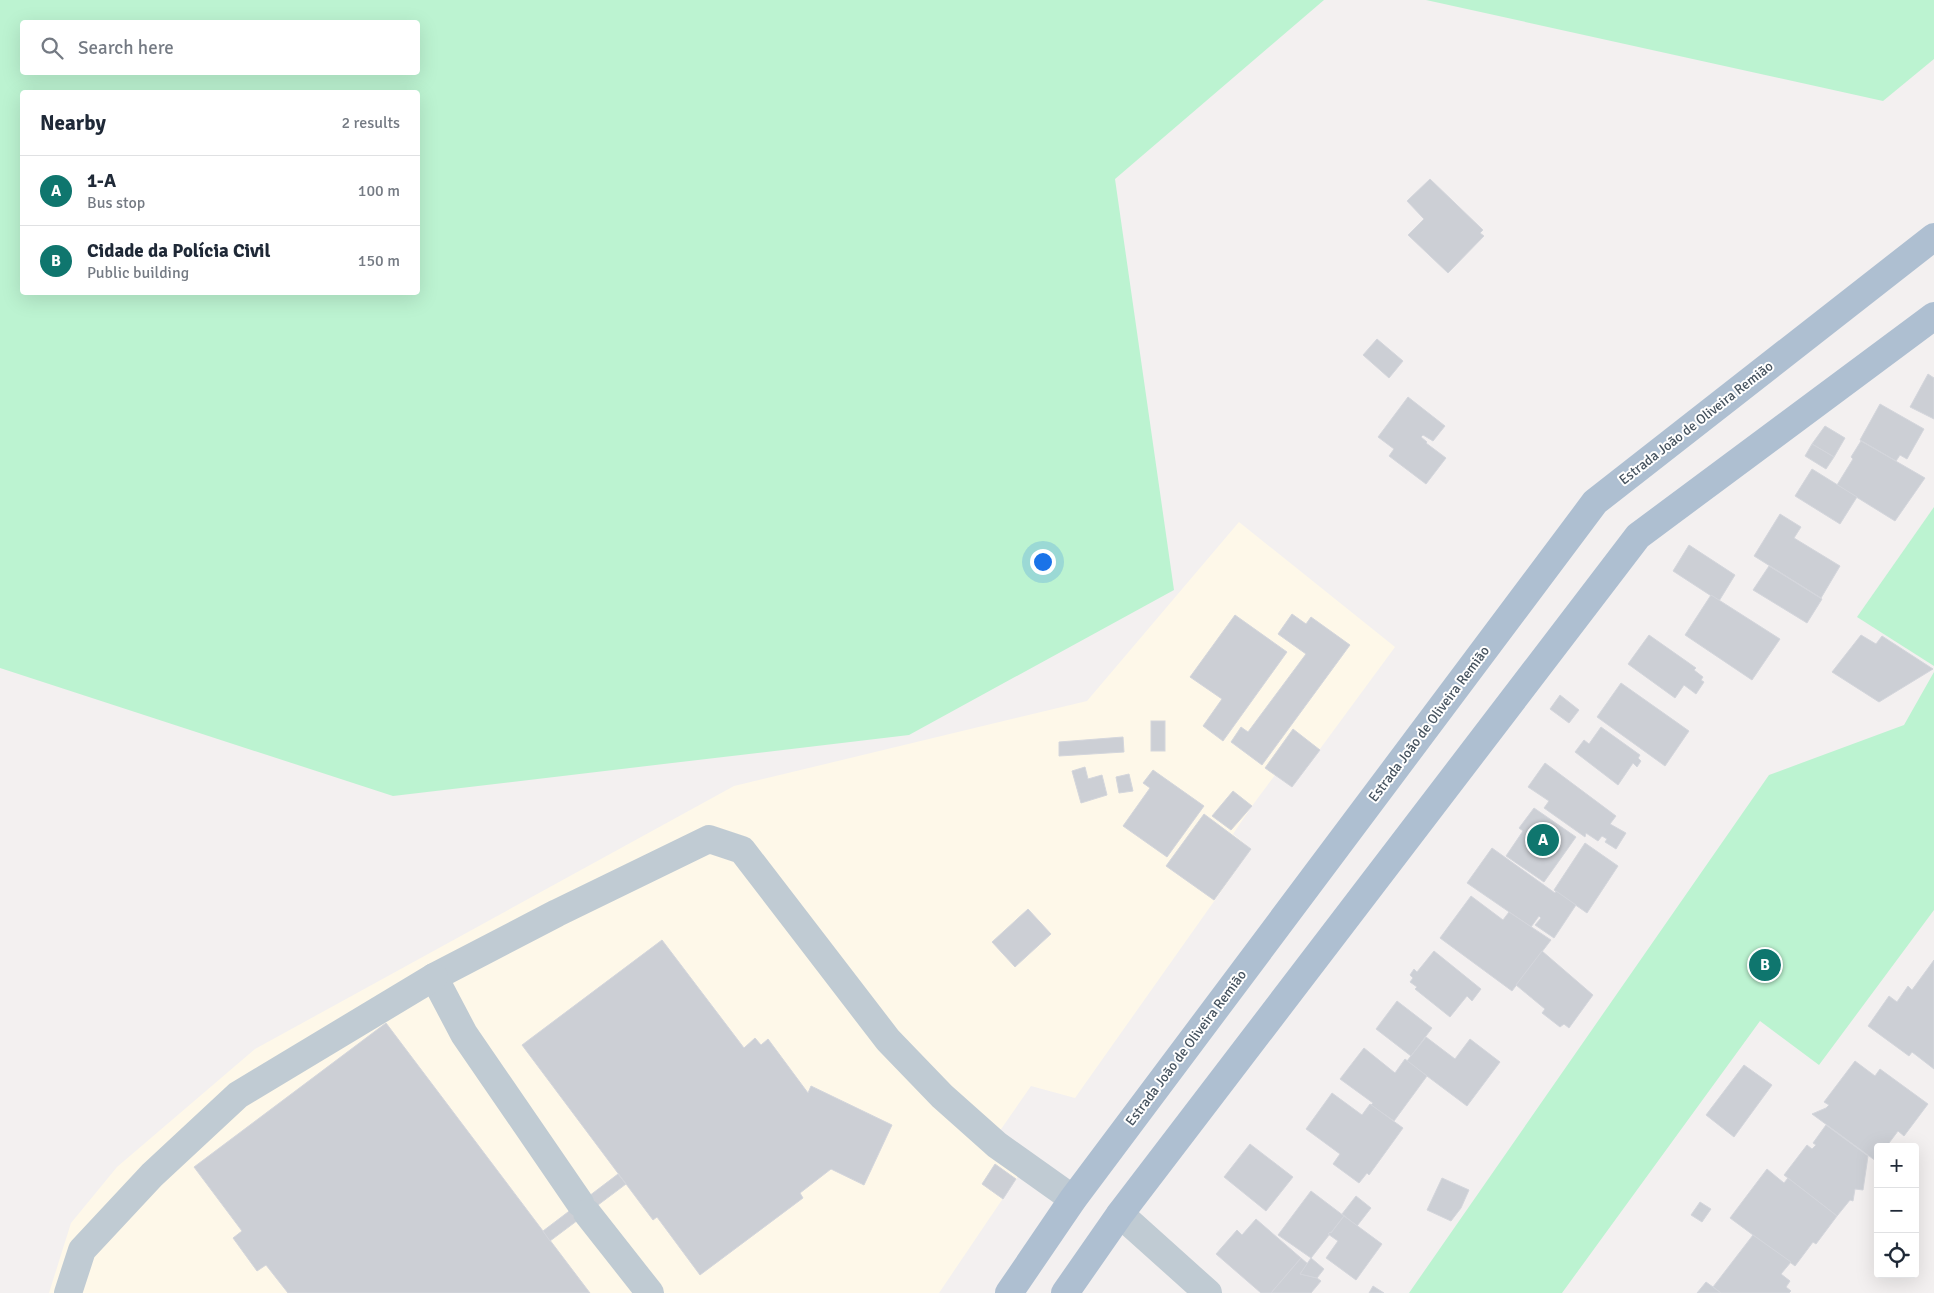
<!DOCTYPE html>
<meta charset="utf-8">
<style>
:root{--surface:#fff;--page:#f2f2f3;--text:#1f2937;--muted:#747a83;--line:#e0e1e3;--accent:#0f766e}
body{margin:0;font-family:Signika,sans-serif;background:var(--page);color:var(--text)}
.controls{position:absolute;right:15px;bottom:15px;display:grid;overflow:hidden;border-radius:5px;box-shadow:0 5px 20px #0002}
.controls button{width:45px;height:45px;display:grid;place-items:center;padding:0;border:0;border-bottom:1px solid var(--line);background:var(--surface);color:var(--text);font:25px sans-serif}
.you{position:absolute;left:1042px;top:561px;width:18px;height:18px;margin:-12px;border:4px solid #fff;border-radius:50%;background:#1a73e8;box-shadow:0 0 0 8px #1a73e833}
.badge{display:grid;place-items:center;width:32px;height:32px;border-radius:50%;background:var(--accent);color:#fff;font-size:16px;font-weight:700}
.pin{position:absolute;translate:-50% -50%;border:2px solid #fff;box-shadow:0 1px 5px #0006}
.list{margin:0;padding:0;list-style:none}
h2{display:flex;justify-content:space-between;align-items:center;height:65px;margin:0;padding:0 20px;font-size:21px}
h2 small{font-size:16px;font-weight:400;color:var(--muted)}
.list li{display:grid;grid-template-columns:32px 1fr auto;gap:15px;align-items:center;box-sizing:border-box;height:70px;padding:0 20px;border-top:1px solid var(--line)}
.list b{display:block;font-size:19px;white-space:nowrap}
.list p{margin:0;font-size:16px;white-space:nowrap;color:var(--muted)}
.list em{font-size:16px;font-style:normal;color:var(--muted)}
.icon{flex:none;width:28px;height:28px;fill:none;stroke:currentColor;stroke-width:2;stroke-linecap:round;stroke-linejoin:round}
.map{position:relative;flex:none;width:1934px;height:1293px;overflow:hidden}
.search{position:absolute;background:var(--surface);box-shadow:0 5px 20px #0002;left:20px;top:20px;width:400px;height:55px;display:flex;align-items:center;gap:12px;box-sizing:border-box;padding:0 18px;border-radius:5px;color:var(--muted);font-size:19px}
.panel{position:absolute;background:var(--surface);box-shadow:0 5px 20px #0002;left:20px;top:90px;width:400px;height:205px;border-radius:5px}
.map>svg:first-child{display:block}
.commercial{fill:#fef8e9}
.green{fill:#bcf3d1;fill-rule:evenodd}
.building{fill:#cccfd5;stroke:#d4d6dc}
.lines{fill:none;stroke-linecap:round;stroke-linejoin:round}
.minor{stroke:#c0cbd3;stroke-width:28}
.major{stroke:#aebfd1;stroke-width:28}
.labels{text-anchor:middle;dominant-baseline:central;stroke-width:4;stroke-linejoin:round;paint-order:stroke}
.street-label{font-size:14px;fill:#46535f;stroke:#fff}
</style>
<div class="map">
<svg width="1934" height="1293" viewBox="0 0 1934 1293">
<rect width="100%" height="100%" fill="#f3f0f0"/>
<path class="commercial" d="M1239,522l156,125 -103,140 -17,-12 -23,31 -19,28 18,15 -176,249 -44,-12 -34,49 36,25 -17,19 -77,114h-890l22,-70 46,-56 138,-118 479,-263 353,-85z"/>
<g class="green">
<path d="M0,0h1324l-209,179 59,411 -265,145 -516,61 -393,-128zM418,22v50h-396v-50zM418,92v200h-396v-200z"/>
<path d="M1426,0h508v59l-51,42z"/>
<path d="M1934,507v159l-77,-49z"/>
<path d="M1934,672v238l-115,155 -59,-44 -198,272h-153l360,-518 135,-50z"/>
</g>
<g class="building">
<path d="M1430,179l53,51 -3,3 4,3 -36,37 -40,-38 16,-16 -17,-18z"/>
<path d="M1377,339l26,22 -14,17 -26,-23z"/>
<path d="M1928,374l6,4v41l-24,-12z"/>
<path d="M1408,397l37,29 -12,15 -10,-6 -2,2 6,5 -1,1 20,15 -20,26 -37,-28 5,-7 -16,-12z"/>
<path d="M1880,404l44,25 -17,30 -7,-4 -4,6 -36,-21z"/>
<path d="M1825,426l20,12 -11,19 -22,-13z"/>
<path d="M1861,441l64,37 -30,43 -58,-36 16,-26 -2,-2z"/>
<path d="M1812,444l22,13 -8,12 -21,-13z"/>
<path d="M1812,469l45,28 -17,27 -45,-28z"/>
<path d="M1780,514l21,13 -7,11 46,28 -19,32 -67,-42z"/>
<path d="M1689,545l46,30 -16,26 -46,-30z"/>
<path d="M1769,566l53,33 -15,24 -54,-33z"/>
<path d="M1711,595l69,44 -28,41 -67,-45z"/>
<path d="M1292,614l14,10 5,-7 39,28 -88,120 -31,-23 10,-15 7,5 58,-78 -28,-20z"/>
<path d="M1235,615l52,37 -64,89 -20,-15 19,-27 -32,-22z"/>
<path d="M1649,635l47,33 -2,2 9,7 -2,3 3,2 -8,12 -12,-9 -9,13 -47,-34z"/>
<path d="M1861,635l15,9 6,-8 51,33 -54,33 -47,-30z"/>
<path d="M1621,683l68,48 -24,35 -68,-49z"/>
<path d="M1560,695l19,15 -10,13 -19,-14z"/>
<rect x="1151" y="721" width="14" height="30"/>
<path d="M1601,727l39,28 -2,3 3,3 -4,6 -4,-4 -15,22 -43,-33 9,-12 5,4z"/>
<path d="M1293,729l27,21 -28,37 -27,-19z"/>
<path d="M1123,737l1,15 -65,4v-14z"/>
<path d="M1545,763l71,53 -6,8 16,9 -10,16 -11,-7 2,-3 -5,-3 -4,5 -12,-8 -1,4 -41,-29 5,-7 -21,-14z"/>
<path d="M1085,767l3,12 14,-4 5,20 -26,8 -9,-32z"/>
<path d="M1153,770l51,36 -37,51 -44,-31 27,-38 -7,-5z"/>
<path d="M1129,774l4,17 -14,2 -3,-16z"/>
<path d="M1233,791l19,15 -21,24 -19,-14z"/>
<path d="M1534,808l42,29 -32,45 -38,-26 17,-25 -4,-3z"/>
<path d="M1204,814l47,35 -37,51 -48,-34z"/>
<path d="M1585,843l33,23 -31,47 -33,-23z"/>
<path d="M1492,848l63,45 1,-2 20,14 -22,33 -19,-13 6,-7 -2,-2 -8,11 -64,-44z"/>
<path d="M1471,896l32,24 6,-8 42,28 -39,51 -72,-53z"/>
<path d="M1028,909l23,25 -36,33 -23,-25z"/>
<path d="M662,940l82,108 11,-10 6,7 7,-6 40,54 3,-7 81,39 -28,60 -33,-16 -31,24 3,5 -103,77 -43,-58 -4,3 -131,-175z"/>
<path d="M1434,951l47,38 -9,12 -5,-5 -17,21 -35,-28 2,-2 -7,-5 3,-4 -3,-3 4,-6 3,3z"/>
<path d="M1542,951l51,44 -24,33 -5,-4 -4,3 -18,-14 3,-4 -29,-24z"/>
<path d="M1934,960v109l-22,-17 -3,4 -41,-30 21,-30 8,6 11,-16 4,4z"/>
<path d="M1397,1001l35,27 -21,28 -35,-27z"/>
<path d="M386,1023l157,208 47,62h-302l-22,-28 -9,6 -24,-33 9,-7 -48,-64z"/>
<path d="M1426,1037l29,22 15,-20 30,23 -33,44 -60,-45z"/>
<path d="M1364,1048l31,25 10,-14 22,17 -33,45 -23,-16 2,-2 -33,-24z"/>
<path d="M1855,1061l20,15 5,-7 48,35 -24,32 -6,-5 -12,16h-8v11l-2,3 -64,-47 14,-6 3,-3 -5,-3z"/>
<path d="M1744,1065l28,20 -38,52 -28,-22z"/>
<path d="M1332,1093l30,22 8,-11 33,24 -34,47 -2,-2 -8,10 -26,-19 7,-10 -34,-25z"/>
<path d="M1826,1125l42,31 -5,34 -8,-1 -2,12 -3,-1 -13,16 -53,-41 23,-30 5,4 4,-4 -3,-2z"/>
<path d="M1250,1144l43,33 -27,34 -42,-34z"/>
<path d="M995,1164l21,15 -13,20 -21,-15z"/>
<path d="M1767,1169l17,14 4,-5 49,38 -21,28 -3,-2 -18,24 -65,-48z"/>
<path d="M618,1174l8,10 -76,57 -7,-10z"/>
<path d="M1442,1178l27,12 -8,18 -10,13 -24,-11z"/>
<path d="M1311,1191l33,25 -33,42 -33,-23z"/>
<path d="M1356,1196l15,12 -14,18 -15,-12z"/>
<path d="M1700,1202l11,7 -9,13 -11,-7z"/>
<path d="M1344,1216l38,28 -26,36 -30,-22 12,-17 -10,-7 2,-2 1,1z"/>
<path d="M1256,1219l45,39 -30,35h-10l-45,-39 21,-24 5,5z"/>
<path d="M1753,1235l38,27 -10,12 9,7 -4,6 5,4 -2,2h-68l-8,-6z"/>
<path d="M1301,1258l7,6 -8,10 17,4 4,3 -10,12h-40z"/>
<path d="M1311,1258l13,11 -7,9 -17,-4z"/>
<path d="M1706,1282l7,5 8,6h-24z"/>
<path d="M1373,1286l11,7h-15z"/>
</g>
<g class="lines">
<g class="minor">
<path d="M580,1203l-116,-169 -30,-57 123,-64 152,-74 33,11 146,190 54,56 55,49 76,54"/>
<path d="M587,1213l63,80"/>
<path d="M1120,1214l88,79"/>
<path d="M68,1293l14,-43 70,-75 86,-80 196,-118"/>
</g>
<g class="major">
<path d="M1009,1293l64,-94 522,-697 339,-265"/>
<path d="M1065,1293l55,-79 518,-678 296,-220"/>
</g>
</g>
<g class="labels">
<g class="street-label">
<text transform="translate(1696 423) rotate(-38)">Estrada João de Oliveira Remião</text>
<text transform="translate(1429 724) rotate(-53)">Estrada João de Oliveira Remião</text>
<text transform="translate(1186 1048) rotate(-53)">Estrada João de Oliveira Remião</text>
</g>
</g>
</svg>
<div class="controls">
<button>+</button>
<button>−</button>
<button><svg class="icon" aria-label="locate" viewBox="0 0 24 24"><circle cx="12" cy="12" r="6"/><path d="M12 2v4M12 18v4M2 12h4M18 12h4"/></svg></button>
</div>
<div class="you"></div>
<div class="pin badge" style="left:1543px;top:840px">A</div>
<div class="pin badge" style="left:1765px;top:965px">B</div>
<div class="search"><svg class="icon" aria-label="search" viewBox="0 0 24 24"><circle cx="10" cy="10" r="6"/><path d="M15 15l6 6"/></svg>Search here</div>
<section class="panel">
<h2>Nearby<small>2 results</small></h2>
<ul class="list">
<li><span class="badge">A</span><div><b>1-A</b><p>Bus stop</p></div><em>100 m</em></li>
<li><span class="badge">B</span><div><b>Cidade da Polícia Civil</b><p>Public building</p></div><em>150 m</em></li>
</ul>
</section>
</div>
